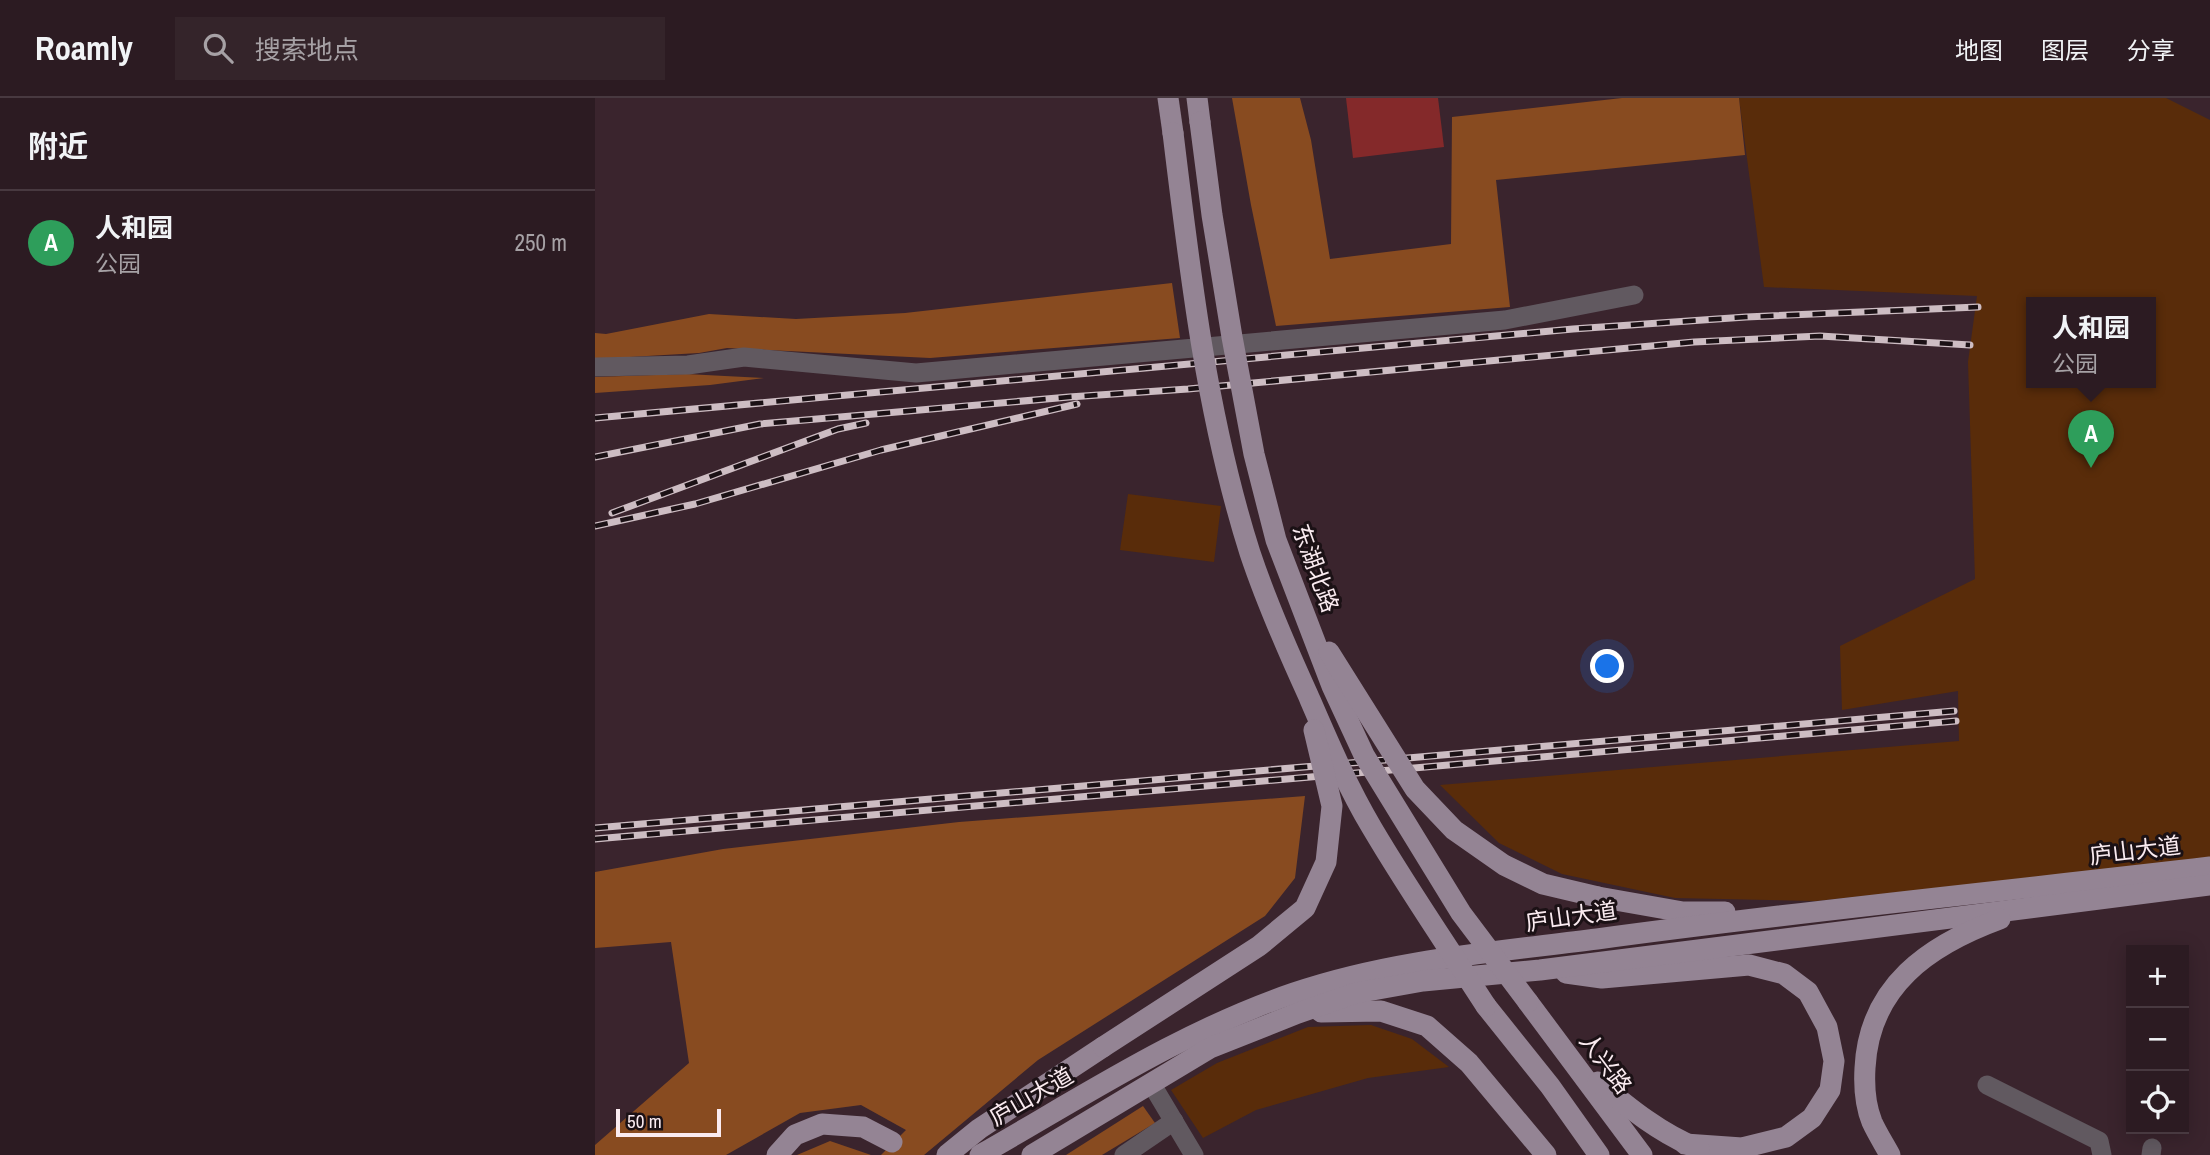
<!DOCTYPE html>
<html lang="zh">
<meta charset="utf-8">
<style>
:root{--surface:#2c1b22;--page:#34242a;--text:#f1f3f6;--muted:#a6a1a5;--line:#483940;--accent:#ea580c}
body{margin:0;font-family:"Archivo Narrow","Noto Sans SC",sans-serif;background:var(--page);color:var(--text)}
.controls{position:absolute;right:21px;bottom:21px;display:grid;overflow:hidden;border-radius:0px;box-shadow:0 4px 18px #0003}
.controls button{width:63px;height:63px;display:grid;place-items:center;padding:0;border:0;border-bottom:2px solid var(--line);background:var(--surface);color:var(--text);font:35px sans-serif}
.scale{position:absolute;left:21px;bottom:18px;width:105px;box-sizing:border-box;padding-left:7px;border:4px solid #faebf0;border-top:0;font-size:19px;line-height:24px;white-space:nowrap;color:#faebf0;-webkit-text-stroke:5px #1b1115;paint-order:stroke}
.you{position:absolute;left:1013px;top:569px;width:24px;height:24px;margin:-18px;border:5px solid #fff;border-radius:50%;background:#1a73e8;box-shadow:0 0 0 10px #1a73e833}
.badge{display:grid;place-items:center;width:46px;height:46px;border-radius:50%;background:var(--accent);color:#fff;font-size:23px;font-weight:700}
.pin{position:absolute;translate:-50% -58px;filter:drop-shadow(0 2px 4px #0008)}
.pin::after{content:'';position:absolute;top:37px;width:24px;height:21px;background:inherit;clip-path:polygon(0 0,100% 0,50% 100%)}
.popup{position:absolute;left:1431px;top:199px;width:130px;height:91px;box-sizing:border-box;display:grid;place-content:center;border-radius:0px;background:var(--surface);filter:drop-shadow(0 2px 5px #0005);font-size:23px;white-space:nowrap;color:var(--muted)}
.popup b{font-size:26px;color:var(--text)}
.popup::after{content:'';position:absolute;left:50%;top:100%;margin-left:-14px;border:14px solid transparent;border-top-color:var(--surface)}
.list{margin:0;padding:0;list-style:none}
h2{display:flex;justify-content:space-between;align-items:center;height:91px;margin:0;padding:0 28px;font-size:30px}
h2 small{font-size:23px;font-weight:400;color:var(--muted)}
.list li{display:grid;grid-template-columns:46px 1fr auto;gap:21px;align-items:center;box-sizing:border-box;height:105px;padding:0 28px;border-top:2px solid var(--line)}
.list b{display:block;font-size:26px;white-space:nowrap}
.list p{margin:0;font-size:23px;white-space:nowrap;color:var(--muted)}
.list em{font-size:23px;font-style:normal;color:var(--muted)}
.icon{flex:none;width:38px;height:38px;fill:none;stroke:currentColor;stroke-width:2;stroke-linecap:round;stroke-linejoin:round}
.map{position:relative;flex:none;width:1615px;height:1057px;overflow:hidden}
header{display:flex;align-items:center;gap:42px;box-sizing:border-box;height:98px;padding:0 35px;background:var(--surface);border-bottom:2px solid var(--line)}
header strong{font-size:33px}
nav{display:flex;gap:38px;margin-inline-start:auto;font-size:24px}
.search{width:490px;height:63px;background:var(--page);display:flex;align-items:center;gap:18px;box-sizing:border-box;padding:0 24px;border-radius:0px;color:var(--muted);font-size:26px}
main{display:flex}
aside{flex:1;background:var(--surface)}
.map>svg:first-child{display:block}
.green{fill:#592c0a;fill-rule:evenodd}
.forest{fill:#884b20}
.building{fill:#84292a}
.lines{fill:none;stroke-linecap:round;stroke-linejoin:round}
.minor{stroke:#615960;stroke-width:19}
.major{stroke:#948494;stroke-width:21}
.rail-casing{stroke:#cdbdc3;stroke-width:7}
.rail{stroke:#1b1115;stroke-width:4.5;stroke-dasharray:13;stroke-linecap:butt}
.major-bridge{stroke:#948494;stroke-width:21}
.labels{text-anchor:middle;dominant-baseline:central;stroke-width:6;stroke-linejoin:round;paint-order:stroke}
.street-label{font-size:23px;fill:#faebf0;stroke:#1b1115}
</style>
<header>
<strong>Roamly</strong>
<div class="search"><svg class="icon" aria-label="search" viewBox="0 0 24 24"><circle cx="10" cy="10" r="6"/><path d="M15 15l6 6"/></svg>搜索地点</div>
<nav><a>地图</a><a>图层</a><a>分享</a></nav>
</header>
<main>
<aside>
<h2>附近<small></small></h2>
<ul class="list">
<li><span class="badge" style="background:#2e9e5b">A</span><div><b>人和园</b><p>公园</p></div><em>250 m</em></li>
</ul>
</aside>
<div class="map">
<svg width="1615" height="1057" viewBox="0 0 1615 1057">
<rect width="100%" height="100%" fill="#3a242d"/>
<g class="green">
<path d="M1144,0h427l44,22v739l-394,42 -141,-3 -113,-24 -63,-31 -59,-58 519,-44 -1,-50 -116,19 -2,-64 135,-67 -7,-217 9,-66 -213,-9zM1436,204h120v80h-120z"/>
<path d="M533,396l93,12 -7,56 -94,-12z"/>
<path d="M776,927l41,14 37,28 -81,11 -112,32 -53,28 -32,-48 46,-27 91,-36z"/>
</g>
<g class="forest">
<path d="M637,0h68l11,42 19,119 121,-15 1,-127 170,-19h117l6,57 -249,25 14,127 -234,19 -25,-121z"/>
<path d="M577,185l8,55 -250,20 -203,-10 -28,5 -104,6v-26l11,1 103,-20 87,5 109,-6z"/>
<path d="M91,276l78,4 -54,7 -115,8v-16z"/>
<path d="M710,698l-10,82 -30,38 -227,144 -114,95h-43l25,-25 -45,-25 -61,8 -74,42h-131v-10l94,-82 -18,-121 -76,6v-76l128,-23 236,-27z"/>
<path d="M548,1008l12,17 -53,32h-36z"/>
<path d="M235,1043l41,14h-74z"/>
</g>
<path class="building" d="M751,0h92l6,49 -91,11z"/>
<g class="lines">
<g class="minor">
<path d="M0,269l93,-2 56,-8 172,16 589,-53 129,-25"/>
<path d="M556,985l43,72"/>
<path d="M1392,987l112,56 3,14"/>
<path d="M529,1057l50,-34"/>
<path d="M1556,1057l1,-7"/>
</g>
<g class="major">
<path d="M573,0l5,35"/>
<path d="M602,0l3,24"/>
<path d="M1003,799l85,15h42"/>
<path d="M971,875l36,5 147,-13 35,9 24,18 19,35 7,34 -4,29 -18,28 -26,19 -44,11 -57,-4"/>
<path d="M933,904l114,153"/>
<path d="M891,908l64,80 49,69"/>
<path d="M726,914l60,-1 46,15 42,37 77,92"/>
<path d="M1003,984c31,26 63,52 101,67"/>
<path d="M182,1057l18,-20 27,-11 41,3 29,15"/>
<path d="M352,1057l32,-26 124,-82"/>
<path d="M385,1057c102,-58 202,-124 314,-162 97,-33 202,-41 303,-54 204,-28 409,-48 613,-72"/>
<path d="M437,1057l178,-107 88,-35 58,-20 67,-12 117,-11 670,-85"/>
<path d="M1295,1057c-6,-11 -13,-22 -18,-33 -7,-17 -8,-37 -7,-54 4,-82 64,-123 135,-149"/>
</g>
<defs>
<g id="rail">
<path d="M0,320l978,-89 173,-12 232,-10"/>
<path d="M0,359l165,-33 309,-27 119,-8 506,-47 126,-6 150,9"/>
<path d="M17,415l226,-84 28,-6"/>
<path d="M0,428l100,-22 186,-54 196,-46"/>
<path d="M0,730l1359,-117"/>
<path d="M0,741l1361,-118"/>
</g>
</defs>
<use href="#rail" class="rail-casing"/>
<use href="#rail" class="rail"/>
<g class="major-bridge">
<path d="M605,24l12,93 20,122 22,117 22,86 56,146 32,69 97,158 67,89"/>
<path d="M578,35c17,141 34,285 77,420 16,48 37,96 58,142 19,44 39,91 64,133 36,61 76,119 114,178"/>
<path d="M734,554l86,137 39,41 50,35 39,19 55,13"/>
<path d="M508,949l156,-101 46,-38 21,-46 6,-56 -18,-76"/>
</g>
</g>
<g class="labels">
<g class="street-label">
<text transform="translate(721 470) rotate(70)">东湖北路</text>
<text transform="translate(1540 752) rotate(-7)">庐山大道</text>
<text transform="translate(976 818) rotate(-8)">庐山大道</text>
<text transform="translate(1011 965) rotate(53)">人兴路</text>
<text transform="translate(436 998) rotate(-30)">庐山大道</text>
</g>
</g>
</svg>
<div class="controls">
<button>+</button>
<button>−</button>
<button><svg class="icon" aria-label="locate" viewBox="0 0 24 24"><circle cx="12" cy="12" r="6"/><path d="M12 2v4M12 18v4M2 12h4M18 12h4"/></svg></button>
</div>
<div class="scale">50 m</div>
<div class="you"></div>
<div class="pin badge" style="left:1496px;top:370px;background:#2e9e5b">A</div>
<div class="popup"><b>人和园</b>公园</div>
</div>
</main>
